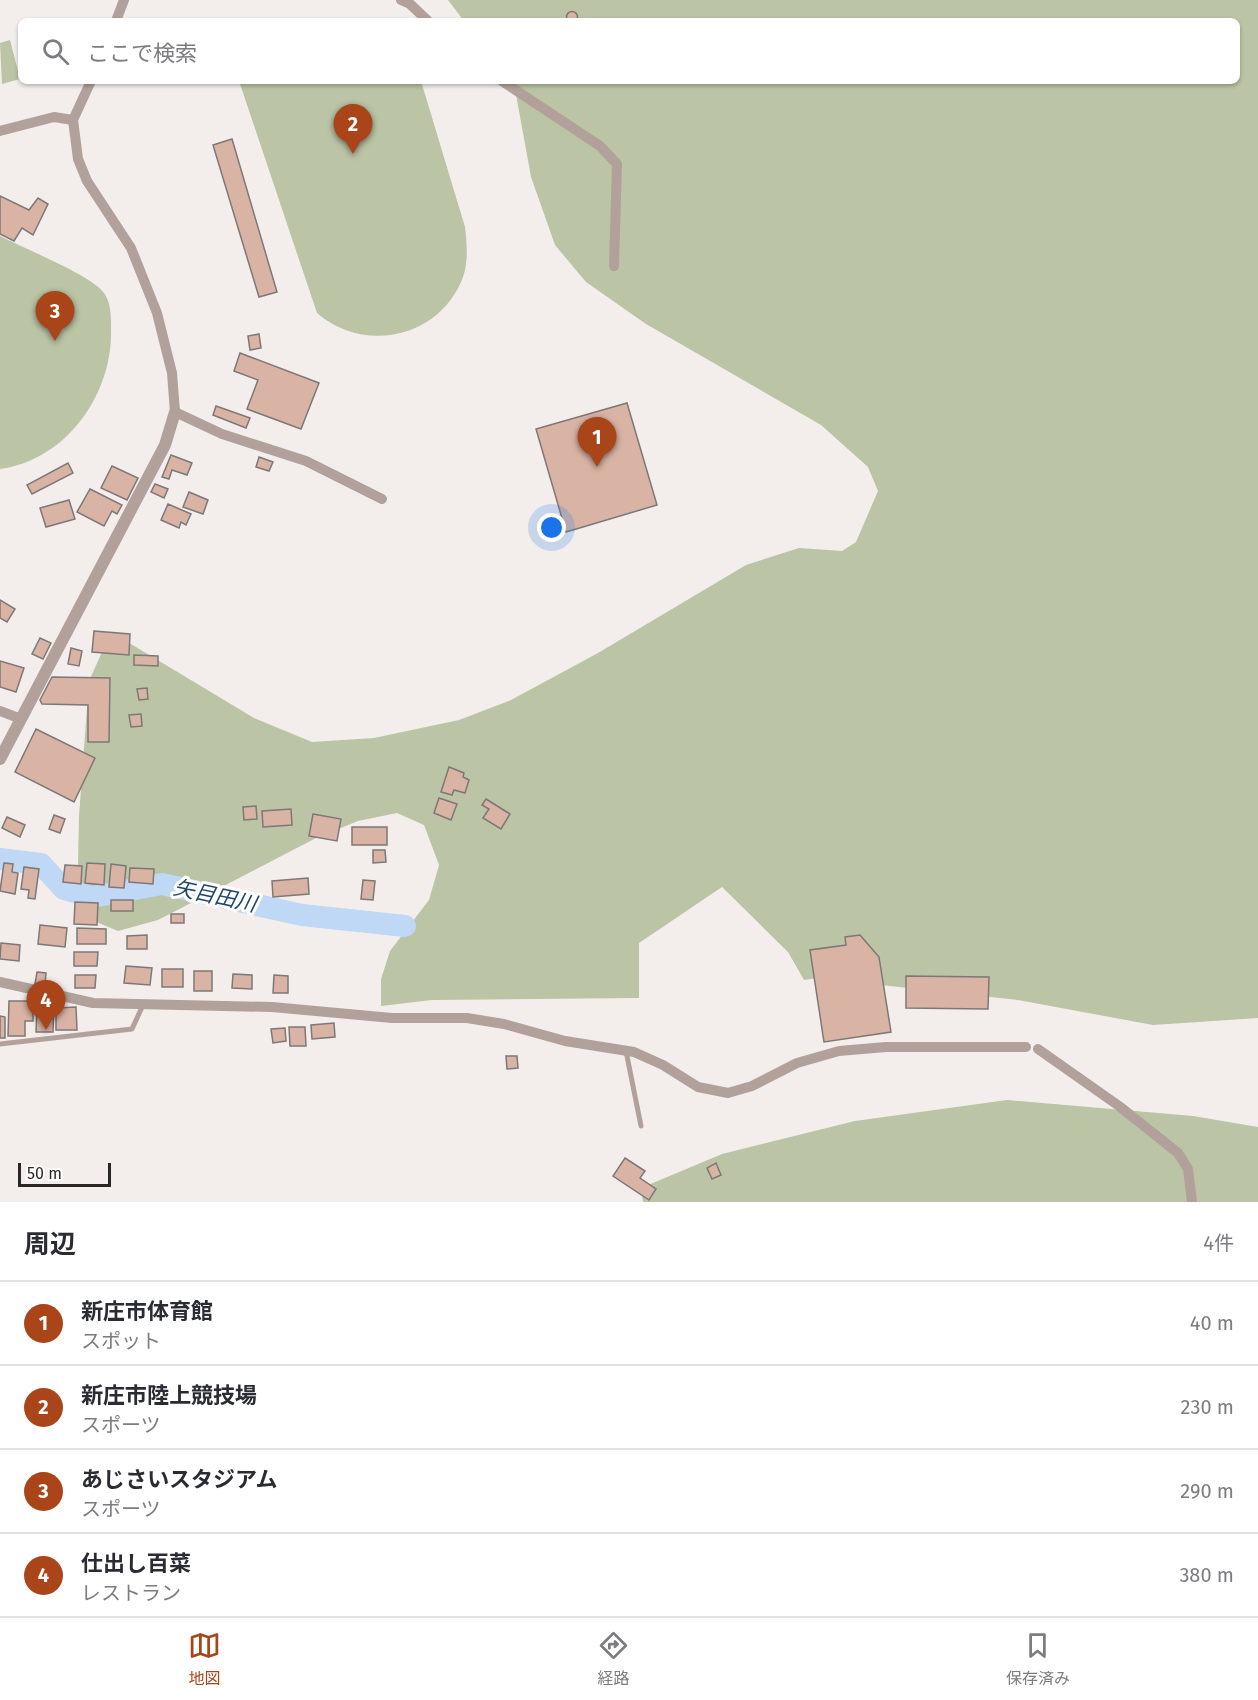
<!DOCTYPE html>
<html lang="ja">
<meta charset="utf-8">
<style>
:root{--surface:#fff;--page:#f7f7f7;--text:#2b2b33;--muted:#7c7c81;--line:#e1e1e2;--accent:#aa4519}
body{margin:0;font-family:"Fira Sans","Noto Sans JP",sans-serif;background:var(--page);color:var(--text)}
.scale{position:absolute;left:18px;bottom:15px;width:93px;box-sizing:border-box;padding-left:6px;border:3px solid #292726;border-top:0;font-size:16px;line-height:21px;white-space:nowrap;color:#292726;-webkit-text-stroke:4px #fff;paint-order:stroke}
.you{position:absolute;left:552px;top:528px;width:21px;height:21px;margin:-15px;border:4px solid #fff;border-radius:50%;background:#1a73e8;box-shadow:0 0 0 9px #1a73e833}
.badge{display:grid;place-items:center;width:39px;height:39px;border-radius:50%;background:var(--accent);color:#fff;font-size:20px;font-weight:700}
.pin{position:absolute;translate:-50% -50px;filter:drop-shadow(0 2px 3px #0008)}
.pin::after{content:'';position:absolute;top:32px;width:21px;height:18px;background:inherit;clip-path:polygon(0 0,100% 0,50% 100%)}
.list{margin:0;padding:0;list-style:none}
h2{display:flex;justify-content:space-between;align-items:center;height:78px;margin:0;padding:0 24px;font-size:26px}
h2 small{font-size:20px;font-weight:400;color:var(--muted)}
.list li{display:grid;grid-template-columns:39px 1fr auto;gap:18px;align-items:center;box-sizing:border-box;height:84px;padding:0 24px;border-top:2px solid var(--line)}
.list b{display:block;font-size:22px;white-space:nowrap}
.list p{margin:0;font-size:20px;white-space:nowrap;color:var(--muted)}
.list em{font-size:20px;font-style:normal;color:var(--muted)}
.icon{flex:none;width:33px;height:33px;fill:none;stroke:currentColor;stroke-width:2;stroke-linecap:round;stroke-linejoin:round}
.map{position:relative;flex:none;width:1258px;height:1202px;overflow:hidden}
.search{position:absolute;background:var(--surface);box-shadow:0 2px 4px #0004;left:18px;right:18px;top:18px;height:66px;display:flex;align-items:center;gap:15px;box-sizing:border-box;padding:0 21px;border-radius:9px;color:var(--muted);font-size:22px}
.sheet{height:414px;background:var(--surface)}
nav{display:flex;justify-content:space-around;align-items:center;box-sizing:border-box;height:84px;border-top:2px solid var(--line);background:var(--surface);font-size:16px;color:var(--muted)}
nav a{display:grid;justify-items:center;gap:3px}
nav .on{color:var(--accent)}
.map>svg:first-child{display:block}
.green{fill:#bbc4a5}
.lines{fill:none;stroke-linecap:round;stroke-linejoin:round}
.river{stroke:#bfd8f5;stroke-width:22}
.building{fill:#d9b4a5;stroke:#7d7877;stroke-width:1.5}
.service{stroke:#b2a19b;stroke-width:5}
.minor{stroke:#b2a19b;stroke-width:10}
.tertiary{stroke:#b2a19b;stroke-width:12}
.labels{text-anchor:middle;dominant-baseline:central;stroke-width:6;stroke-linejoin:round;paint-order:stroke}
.water-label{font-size:21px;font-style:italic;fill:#22456c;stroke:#fff}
</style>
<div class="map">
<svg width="1258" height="1202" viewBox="0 0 1258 1202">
<rect width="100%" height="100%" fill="#f3eeec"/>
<g class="green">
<path d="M448,0h810v1018l-105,7 -135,-25 -201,-22 -13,2 -16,-28 -66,-65 -83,56v55l-207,2 -51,6v-27l9,-28 39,-51 10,-35 -15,-40 -27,-12 -39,8 -42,17 -158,82 -40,11 -41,-17 2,-98 10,-135 22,-49 143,86 58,24 62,-4 85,-18 52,-20 87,-47 148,-88 53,-17 43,3 14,-9 22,-51 -10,-24 -47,-42 -175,-101 -60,-42 -31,-37 -24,-68 -16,-88 -6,-8h728v-60h-773z"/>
<path d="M10,40l10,39 -18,5 -2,-41z"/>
<path d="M239,81h182l44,146c2,18 4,38 -4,55 -25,57 -98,71 -144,31z"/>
<path d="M0,236c21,11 93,40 104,57 8,11 7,27 7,40 0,63 -45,127 -111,136z"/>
<path d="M1007,1100l186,16 65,11v75h-615l-2,-14 81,-34 133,-33z"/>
</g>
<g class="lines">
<path class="river" d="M0,859l41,5 23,25 28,8 70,-13 140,31 103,11"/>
</g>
<g class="building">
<circle cx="572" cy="17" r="5.5"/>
<path d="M232,139l45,153 -18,5 -46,-152z"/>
<path d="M0,196l29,14 9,-12 10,6 -15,31 -11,-7 -8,13 -14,-7z"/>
<path d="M259,334l2,14 -11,2 -2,-14z"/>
<path d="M240,353l79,30 -18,46 -54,-20 11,-29 -24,-9z"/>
<path d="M627,403l30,102 -91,27 -30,-103z"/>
<path d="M216,406l34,12 -4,10 -33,-13z"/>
<path d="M171,455l21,8 -5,12 -15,-5 -3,9 -7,-2z"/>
<path d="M259,457l14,5 -4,9 -13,-4z"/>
<path d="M68,463l5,10 -41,21 -5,-9z"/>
<path d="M112,466l26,12 -11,22 -26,-12z"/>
<path d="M155,484l13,5 -4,9 -13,-6z"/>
<path d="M90,489l32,16 -5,9 -5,-3 -8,15 -27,-14z"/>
<path d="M189,492l19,8 -5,14 -20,-7z"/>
<path d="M69,500l6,19 -29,8 -6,-19z"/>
<path d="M168,504l23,10 -5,11 -5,-3 -2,6 -18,-8z"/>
<path d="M0,600l15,9 -8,13 -7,-4z"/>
<path d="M94,631l36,3 -1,21 -37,-3z"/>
<path d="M40,638l11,5 -8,16 -11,-5z"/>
<path d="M71,648l11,3 -3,15 -11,-2z"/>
<path d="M134,655l24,1v10l-24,-1z"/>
<path d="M0,661l24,7 -8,24 -16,-5z"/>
<path d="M52,677l58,1 -1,64h-21v-37l-46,-1 -2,-4z"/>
<path d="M147,688l1,11 -9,1 -2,-11z"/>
<path d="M141,714l1,12 -11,1 -2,-12z"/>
<path d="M36,729l59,29 -21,44 -59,-30z"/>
<path d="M449,767l15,6 -1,4 6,3 -4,13 -11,-3 -2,5 -11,-3z"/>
<path d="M439,798l18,6 -6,16 -17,-7z"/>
<path d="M486,799l24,15 -9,15 -18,-11 6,-9 -7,-4z"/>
<path d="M256,806l1,13 -13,1 -1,-13z"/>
<path d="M291,809l1,16 -29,2 -1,-16z"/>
<path d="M313,814l28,5 -4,22 -28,-5z"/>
<path d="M54,815l11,4 -5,14 -11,-4z"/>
<path d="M7,817l18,8 -5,12 -18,-9z"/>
<rect x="352" y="827" width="35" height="18"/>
<path d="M373,850h12l1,12 -13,1z"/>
<path d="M4,863l9,1 -1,8 6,1 -3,21 -15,-3z"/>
<path d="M87,863l18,1 -1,21 -19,-2z"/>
<path d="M111,864l15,2 -2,22 -15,-1z"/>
<path d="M65,865l17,1 -1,18 -18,-2z"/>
<path d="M24,867l15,2 -4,30 -7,-1 1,-8 -8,-1z"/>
<path d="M130,868l24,1 -1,15 -24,-2z"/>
<path d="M308,878l1,16 -36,3 -1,-16z"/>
<path d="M363,880l12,1 -2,19 -12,-1z"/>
<rect x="111" y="900" width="22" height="11"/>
<path d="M75,902l23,1 -1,22 -23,-1z"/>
<rect x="171" y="914" width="13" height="9"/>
<path d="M40,925l27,3 -2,19 -27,-3z"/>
<path d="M77,928l29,1v15h-29z"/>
<path d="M147,935v14h-20v-13z"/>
<path d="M860,935l19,22 12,75 -67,10 -14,-92 36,-5 -1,-8z"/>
<path d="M1,943l19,2 -1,16 -19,-2z"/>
<path d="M74,952h24l-1,14h-23z"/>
<path d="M126,966l26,2 -2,17 -26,-2z"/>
<rect x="162" y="969" width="21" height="18"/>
<rect x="194" y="971" width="18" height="20"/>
<path d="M37,972l9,1 -1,12 -10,-1z"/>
<path d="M233,974l19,1v14l-20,-1z"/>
<path d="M75,975h21l-1,13h-20z"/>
<path d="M274,975l14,1v17h-15z"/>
<path d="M906,976l83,1 -1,32 -82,-1z"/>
<path d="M9,1001h24v20h-8v15h-17z"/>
<path d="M37,1005h17l-1,27h-17z"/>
<path d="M76,1007l1,23h-21v-22z"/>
<path d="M0,1016l5,1v21h-5z"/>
<path d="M334,1023l1,14 -23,2 -1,-14z"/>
<path d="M289,1027h16l1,19h-16z"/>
<path d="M285,1028l1,13 -13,2 -2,-14z"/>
<path d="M506,1056h11l1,12 -11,1z"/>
<path d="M625,1158l20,13 -5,7 16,11 -7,11 -36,-24z"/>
<path d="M716,1163l5,12 -9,4 -5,-11z"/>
</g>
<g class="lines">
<g class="service">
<path d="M0,1044l132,-15 11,-24"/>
<path d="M626,1051l15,75"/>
</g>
<g class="minor">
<path d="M401,0l9,4 18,17"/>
<path d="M116,21l8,-21"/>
<path d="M91,81l-18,39 5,39 9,22 44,67 26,65 15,60 3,39 47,22 84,27 76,38"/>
<path d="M502,81l98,65 17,18 -3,102"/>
<path d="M0,131l54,-14 19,3"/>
<path d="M0,711l21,8"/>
<path d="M0,982l93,21 179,4 120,11h75l37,6 61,17 69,11 29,13 35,22 30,6 24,-7 45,-23 42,-12 47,-4h140"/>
<path d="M1038,1049l81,57 59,47 10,16 4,33"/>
</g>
<path class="tertiary" d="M0,759l165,-314 10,-33"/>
</g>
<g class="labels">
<g class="water-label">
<text transform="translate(215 896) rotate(12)">矢目田川</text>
</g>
</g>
</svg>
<div class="scale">50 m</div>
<div class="you"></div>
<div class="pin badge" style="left:597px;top:467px">1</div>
<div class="pin badge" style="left:353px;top:154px">2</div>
<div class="pin badge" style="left:55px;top:341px">3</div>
<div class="pin badge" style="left:46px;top:1030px">4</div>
<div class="search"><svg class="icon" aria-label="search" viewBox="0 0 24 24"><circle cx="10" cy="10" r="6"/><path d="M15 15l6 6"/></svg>ここで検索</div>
</div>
<section class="sheet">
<h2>周辺<small>4件</small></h2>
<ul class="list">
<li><span class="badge">1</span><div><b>新庄市体育館</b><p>スポット</p></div><em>40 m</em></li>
<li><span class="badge">2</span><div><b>新庄市陸上競技場</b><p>スポーツ</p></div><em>230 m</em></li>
<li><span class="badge">3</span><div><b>あじさいスタジアム</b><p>スポーツ</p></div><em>290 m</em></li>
<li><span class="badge">4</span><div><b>仕出し百菜</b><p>レストラン</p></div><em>380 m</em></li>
</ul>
</section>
<nav>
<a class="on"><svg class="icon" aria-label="map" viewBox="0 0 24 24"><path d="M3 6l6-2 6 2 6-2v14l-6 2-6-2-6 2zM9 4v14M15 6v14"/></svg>地図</a>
<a><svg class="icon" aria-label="directions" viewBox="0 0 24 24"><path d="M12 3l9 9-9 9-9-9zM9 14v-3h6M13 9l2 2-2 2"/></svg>経路</a>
<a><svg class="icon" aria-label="saved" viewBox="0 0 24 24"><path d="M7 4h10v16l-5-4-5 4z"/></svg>保存済み</a>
</nav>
